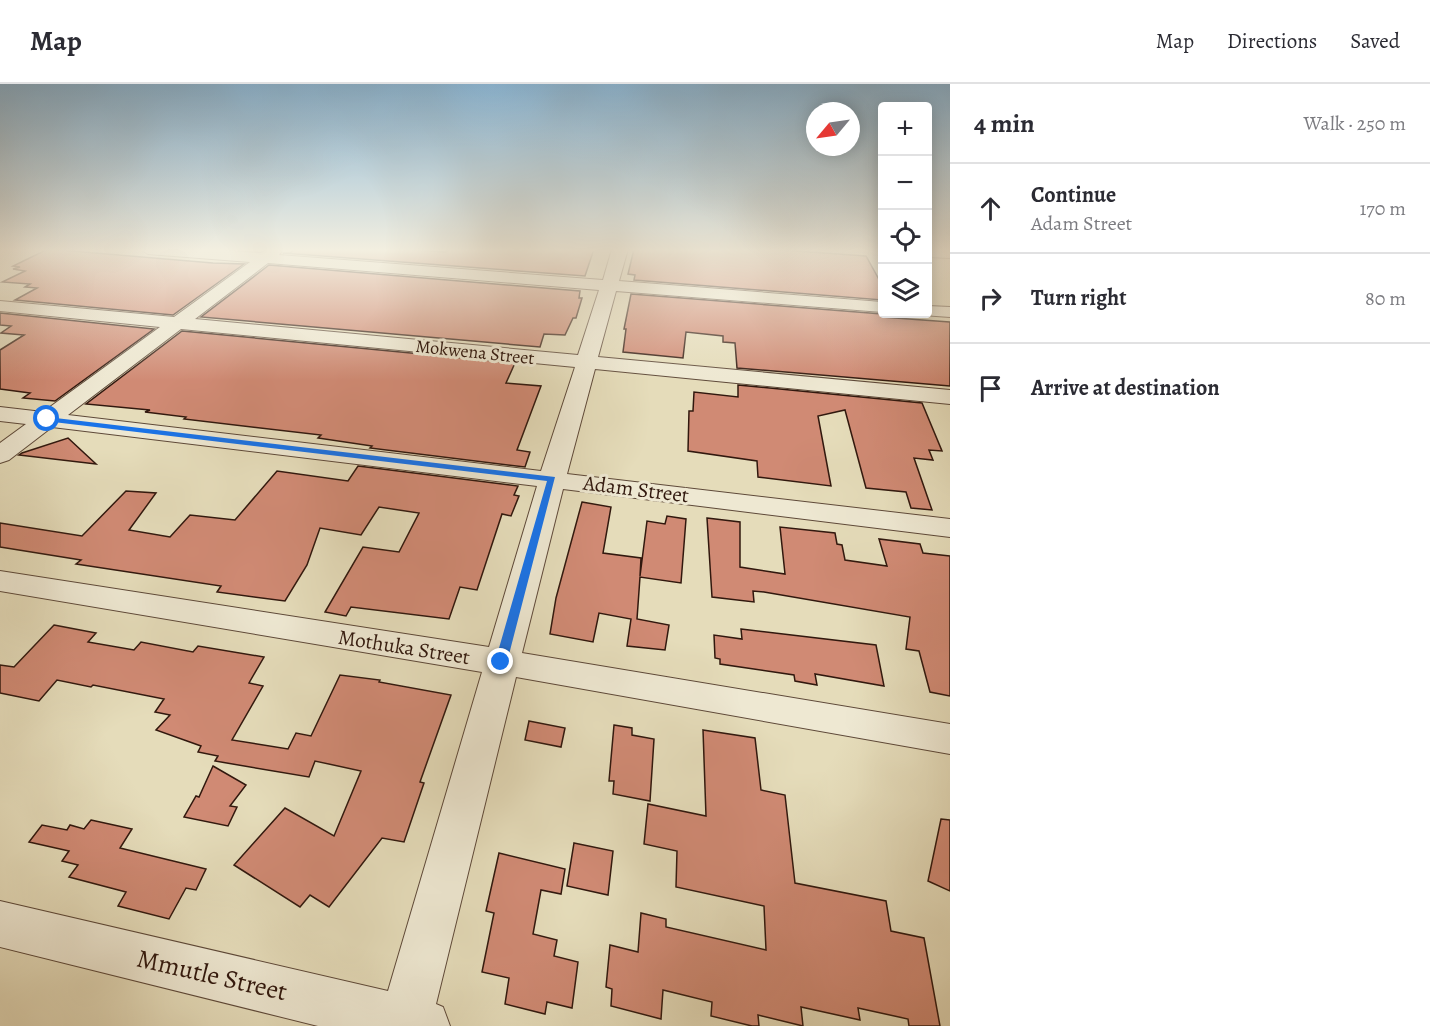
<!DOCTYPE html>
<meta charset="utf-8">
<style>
:root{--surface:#fff;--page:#f2f2f3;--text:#2b2b33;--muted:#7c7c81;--line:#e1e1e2}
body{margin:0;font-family:Alegreya,serif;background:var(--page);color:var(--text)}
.controls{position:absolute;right:18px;top:18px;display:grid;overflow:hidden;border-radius:6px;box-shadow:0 3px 15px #0003}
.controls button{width:54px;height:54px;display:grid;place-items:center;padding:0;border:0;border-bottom:2px solid var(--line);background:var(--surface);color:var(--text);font:30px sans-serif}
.compass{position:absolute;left:806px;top:18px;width:54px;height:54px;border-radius:50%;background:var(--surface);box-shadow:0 3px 15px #0003;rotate:241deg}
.stop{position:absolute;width:18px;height:18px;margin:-14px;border:4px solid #1a73e8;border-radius:50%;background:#fff}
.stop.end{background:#1a73e8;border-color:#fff;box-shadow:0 2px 6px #0008}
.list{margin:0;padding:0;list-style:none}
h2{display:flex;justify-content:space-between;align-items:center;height:78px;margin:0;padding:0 24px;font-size:26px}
h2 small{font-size:20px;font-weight:400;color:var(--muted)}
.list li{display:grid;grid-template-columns:39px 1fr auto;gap:18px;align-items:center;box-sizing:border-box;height:90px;padding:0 24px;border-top:2px solid var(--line)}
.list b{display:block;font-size:22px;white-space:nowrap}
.list p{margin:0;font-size:20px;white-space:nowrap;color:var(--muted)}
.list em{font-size:20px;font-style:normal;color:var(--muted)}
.icon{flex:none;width:33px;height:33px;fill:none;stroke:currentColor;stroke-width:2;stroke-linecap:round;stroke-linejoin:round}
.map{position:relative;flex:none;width:950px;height:942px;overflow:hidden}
header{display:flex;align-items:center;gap:36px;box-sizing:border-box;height:84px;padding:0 30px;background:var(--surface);border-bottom:2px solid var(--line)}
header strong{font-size:28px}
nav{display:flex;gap:33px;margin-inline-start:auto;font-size:21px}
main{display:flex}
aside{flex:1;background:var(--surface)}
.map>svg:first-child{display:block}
.building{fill:#d08a74;stroke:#31180e;stroke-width:1.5}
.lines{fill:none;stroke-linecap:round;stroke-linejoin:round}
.street-casing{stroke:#5e4939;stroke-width:2}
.street{fill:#eee8d2;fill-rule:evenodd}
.route{fill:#1a73e8}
.labels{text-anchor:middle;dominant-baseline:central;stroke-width:6;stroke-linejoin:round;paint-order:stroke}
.far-street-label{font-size:18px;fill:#31180e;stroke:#eee8d2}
.street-label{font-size:21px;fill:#31180e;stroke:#eee8d2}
.near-street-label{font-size:26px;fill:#31180e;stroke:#eee8d2}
</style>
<header>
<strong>Map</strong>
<nav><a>Map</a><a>Directions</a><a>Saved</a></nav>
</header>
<main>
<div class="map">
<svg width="950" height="942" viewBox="0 0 950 942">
<rect width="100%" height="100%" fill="#e5dcba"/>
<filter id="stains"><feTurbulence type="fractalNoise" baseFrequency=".00333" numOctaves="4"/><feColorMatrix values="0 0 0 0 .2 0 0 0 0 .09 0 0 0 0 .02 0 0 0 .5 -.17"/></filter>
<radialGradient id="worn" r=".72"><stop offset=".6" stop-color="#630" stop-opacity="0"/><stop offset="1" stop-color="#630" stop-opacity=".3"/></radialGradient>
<g class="building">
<path d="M48,165l165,14 31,1 -71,51 -158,-15 22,-12 -12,-1 5,-3 -28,-2 23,-11 -12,-2 7,-2 -7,-1z"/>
<path d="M295,165h105l46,3 3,-3h145l-9,27 -302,-23h7z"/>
<path d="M634,165h134l98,7 16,29v15l-248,-20 1,-5 -7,-1z"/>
<path d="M269,181l311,26 -1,7h3l-6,20h-3l-8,17 -21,-1 -4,13 -339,-30z"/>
<path d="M631,210l251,20v3l68,5v64l-213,-18 -2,-25 -12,-1v-6l-37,-4 -3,26 -60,-6 3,-23h-2z"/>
<path d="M0,229l154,16 -99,72 -32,-3 7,-5 -30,-4v-39l24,-15 -23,-2 10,-7 -11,-1z"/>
<path d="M182,247l333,32 -9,20 35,3 -24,64 13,2 -5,15 -155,-19 2,-2 -54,-8 3,-3 -137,-16 2,-2 -41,-5 5,-2 -64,-6z"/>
<path d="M738,301l184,18 20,48 -13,-1 4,10 -19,-2 18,52 -21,-2 -5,-16 -40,-4 -21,-78 -27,6 13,70 -73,-9 -1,-16 -69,-10 1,-40h4l1,-19 44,5z"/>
<path d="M68,354l28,26 -77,-9 3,-2z"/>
<path d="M358,382l160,20 -4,9 5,1 -8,20 -9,-2 -25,76 -17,-3 -11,32 -98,-12 -5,9 -21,-4 38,-65 36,5 20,-39 -40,-6 -18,28 -41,-7 -13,37 -22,36 -68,-9 4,-6 -145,-22 5,-4 -81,-13v-24l82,13 44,-45 30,2 -27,37 41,7 20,-22 45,5 42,-49 71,10z"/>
<path d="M582,418l29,5 -8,46 38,5 -1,18 7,-55 18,3 2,-8 19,3 -5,64 -41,-6 -3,42 32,6 -4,25 -38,-4 4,-27 -32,-6 -6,29 -43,-8 6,-36z"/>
<path d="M707,434l33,4v45l45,7 -5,-47 55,6 2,11 5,1 3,15 42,6 -8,-27 41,5 3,9 27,3v140l-20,-4 -11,-41 -13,-2 4,-32 -146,-25 -11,-1 1,11 -42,-5z"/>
<path d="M54,541l42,8 -8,9 46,8 7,-8 52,10 5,-6 66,11 -15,26 14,3 -31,54 56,9 8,-16 15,3 29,-61 40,5 -1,2 72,13 -31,87 4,1 -20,59 -22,-4 -53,69 -19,-12 -10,12 -66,-42 51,-57 49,28 27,-65 -46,-10 -6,16 -94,-16 3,-5 -20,-4 3,-6 -45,-16 14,-15 -15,-3 9,-13 -71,-14 -2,2 -34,-7 -18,21 -39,-8v-28l14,2z"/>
<path d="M741,545l135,16 8,41 -69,-12 2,11 -22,-4 -1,-6 -74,-11v-5l-5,-1 -1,-23 28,4z"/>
<path d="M529,637l36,7 -4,19 -36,-7z"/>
<path d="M614,641l18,3v7l22,4 -4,62 -37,-7 1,-13h-5z"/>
<path d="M703,646l52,8 6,52 24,5 10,88 91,18 5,30 33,7 16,88h-31l-1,-7 -50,-11 2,12 -59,-13 2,19 -45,-11 1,11h-7l-41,-10 1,-14 -49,-12 -2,29 -50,-13 1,-17 -6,-2 4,-42 28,7 3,-39 25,6v8l100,23 -2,-44 -88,-19 1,-36 -33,-7 4,-40 58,12z"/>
<path d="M213,682l33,19 -16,21 7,1 -9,19 -44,-9 12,-21 3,1z"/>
<path d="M941,735l9,1v71l-22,-10z"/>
<path d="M91,736l41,9 -12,19 86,21 -10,21 -10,-2 -17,31 -51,-13 8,-14 -57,-15 9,-12 -16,-4 7,-10 -40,-9 13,-17 25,5 3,-5 14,4z"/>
<path d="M574,759l39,8 -5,44 -41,-9z"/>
<path d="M499,769l66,16 -4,25 -20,-4 -8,44 24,6 -3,16 24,6 -6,46 -25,-6 -2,12 -40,-10 4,-26 -27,-6 12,-59 -8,-2z"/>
</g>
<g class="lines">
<defs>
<g id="street">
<path d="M140,165h65l56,4 6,-4h12l2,3 -2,3 324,25 9,-31h16l-9,32 263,21v10l-266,-21 -18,66 352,33v14l-355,-35 -28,105 383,45v18l-387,-48 -41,164 428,71v30l-434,-77 -80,327 7,3 7,19h-132l-318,-79v-46l388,90 94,-319 -482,-81v-20l489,76 48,-161 -485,-59 -43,33 -9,3v-20l26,-19 -26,-3v-14l43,5 117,-85 -160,-16v-10l174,16 76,-55 -102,-8zM268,179l331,27 -21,65 -383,-36zM181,245l394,38 -34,104 -473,-56z"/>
<path d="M928,165h22v9l-22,-1z"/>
<path d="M928,222l22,1v10l-28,-2 6,-1z"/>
</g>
</defs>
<use href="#street" class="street-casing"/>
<use href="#street" class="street"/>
</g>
<linearGradient id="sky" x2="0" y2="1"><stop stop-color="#89b6d6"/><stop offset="0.56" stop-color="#f3efe0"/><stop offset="1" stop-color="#f3efe0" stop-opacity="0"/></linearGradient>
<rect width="950" height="297" fill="url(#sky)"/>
<path class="route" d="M47,333l508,60 -48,185 -6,4 -6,-4 52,-181 -502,-60 -1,-2z"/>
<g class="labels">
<g class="far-street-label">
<text transform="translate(475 268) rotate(6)">Mokwena Street</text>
</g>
<g class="street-label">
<text transform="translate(636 405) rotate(7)">Adam Street</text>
<text transform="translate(404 563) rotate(9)">Mothuka Street</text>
</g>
<g class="near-street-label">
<text transform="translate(212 891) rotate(13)">Mmutle Street</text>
</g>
</g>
<rect width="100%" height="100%" filter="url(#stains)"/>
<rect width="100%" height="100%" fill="url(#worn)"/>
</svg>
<div class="controls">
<button>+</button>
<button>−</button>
<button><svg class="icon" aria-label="locate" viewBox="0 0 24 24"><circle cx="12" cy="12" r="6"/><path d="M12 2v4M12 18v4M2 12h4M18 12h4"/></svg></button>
<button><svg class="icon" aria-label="layers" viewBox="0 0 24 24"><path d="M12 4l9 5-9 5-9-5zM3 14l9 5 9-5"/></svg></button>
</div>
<svg class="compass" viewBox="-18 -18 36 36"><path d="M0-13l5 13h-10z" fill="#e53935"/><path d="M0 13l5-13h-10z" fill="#7c7c81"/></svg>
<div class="stop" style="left:47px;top:335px"></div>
<div class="stop end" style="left:501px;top:578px"></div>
</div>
<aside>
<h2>4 min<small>Walk · 250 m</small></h2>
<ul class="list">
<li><svg class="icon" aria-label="ahead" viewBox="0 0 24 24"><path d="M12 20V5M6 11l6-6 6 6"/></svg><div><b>Continue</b><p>Adam Street</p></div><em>170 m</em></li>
<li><svg class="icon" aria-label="right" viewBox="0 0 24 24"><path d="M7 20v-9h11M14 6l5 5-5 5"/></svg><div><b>Turn right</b></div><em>80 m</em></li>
<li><svg class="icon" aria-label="arrive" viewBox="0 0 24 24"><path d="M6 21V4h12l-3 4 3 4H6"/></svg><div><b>Arrive at destination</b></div></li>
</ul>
</aside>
</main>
